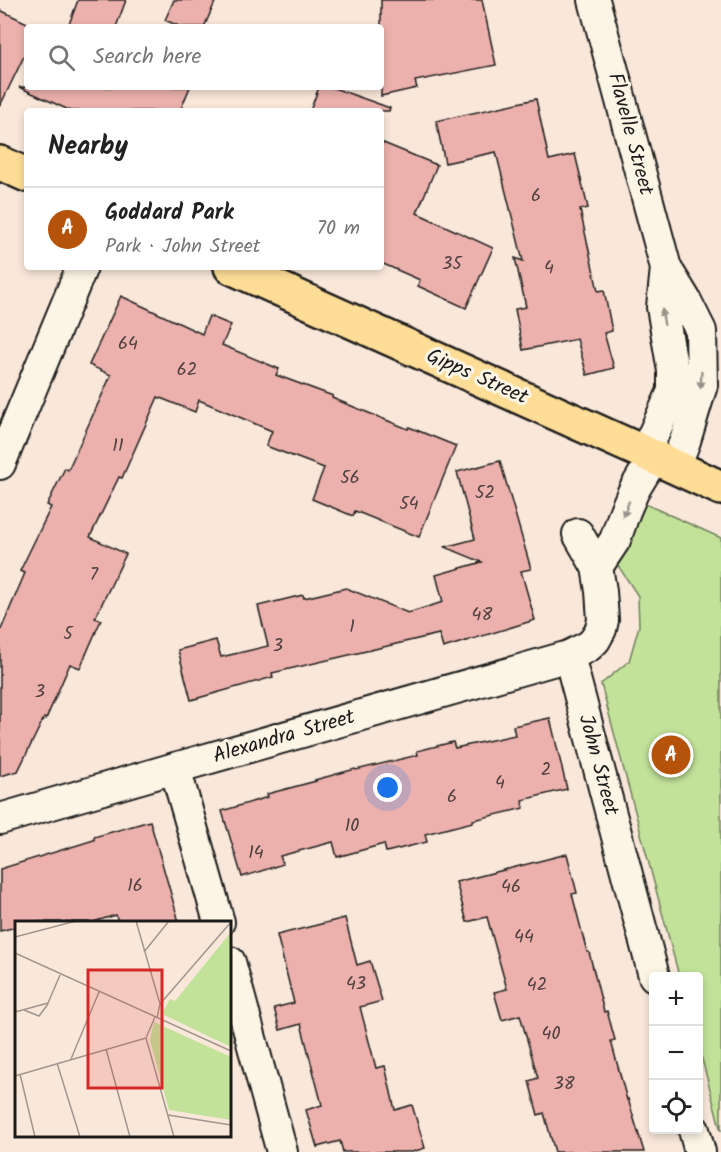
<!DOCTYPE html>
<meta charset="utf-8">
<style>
:root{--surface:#fff;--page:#f6f6f6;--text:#222;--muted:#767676;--line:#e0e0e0;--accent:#b45309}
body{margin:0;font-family:Kalam,sans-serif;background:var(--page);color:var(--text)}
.controls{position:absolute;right:18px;bottom:18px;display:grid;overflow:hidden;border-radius:6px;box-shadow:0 3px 9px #0003}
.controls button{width:54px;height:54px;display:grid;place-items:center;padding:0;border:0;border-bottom:2px solid var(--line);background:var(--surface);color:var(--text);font:30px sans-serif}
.you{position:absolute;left:388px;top:788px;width:21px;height:21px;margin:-15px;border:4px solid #fff;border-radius:50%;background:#1a73e8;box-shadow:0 0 0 9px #1a73e833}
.badge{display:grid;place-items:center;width:39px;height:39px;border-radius:50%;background:var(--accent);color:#fff;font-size:20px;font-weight:700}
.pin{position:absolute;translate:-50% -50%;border:3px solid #fff;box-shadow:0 2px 6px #0006}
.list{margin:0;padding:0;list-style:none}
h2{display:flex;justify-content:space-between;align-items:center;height:78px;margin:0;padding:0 24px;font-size:26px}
h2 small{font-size:20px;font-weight:400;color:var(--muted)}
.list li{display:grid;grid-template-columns:39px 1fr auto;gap:18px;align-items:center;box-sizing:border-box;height:84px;padding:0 24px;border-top:2px solid var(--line)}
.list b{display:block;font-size:22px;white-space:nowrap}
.list p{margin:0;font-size:20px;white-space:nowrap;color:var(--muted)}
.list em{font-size:20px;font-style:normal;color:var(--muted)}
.icon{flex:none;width:33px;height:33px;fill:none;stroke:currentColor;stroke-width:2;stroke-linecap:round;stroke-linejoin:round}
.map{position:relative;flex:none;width:721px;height:1152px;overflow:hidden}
.search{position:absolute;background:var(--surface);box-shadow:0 3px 9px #0003;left:24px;top:24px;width:360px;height:66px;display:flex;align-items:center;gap:15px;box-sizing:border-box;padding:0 21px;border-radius:6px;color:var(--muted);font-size:22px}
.panel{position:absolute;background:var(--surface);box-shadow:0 3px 9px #0003;left:24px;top:108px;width:360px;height:162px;border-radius:6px}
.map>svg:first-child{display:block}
.green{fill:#c2e29a;stroke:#6f7f5b;stroke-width:1.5}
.building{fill:#ecb1ac;stroke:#1c1c1c;stroke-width:1.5}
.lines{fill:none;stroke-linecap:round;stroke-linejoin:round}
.minor-casing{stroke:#1c1c1c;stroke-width:34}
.major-casing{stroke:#1c1c1c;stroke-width:38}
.minor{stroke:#fcf5e5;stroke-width:30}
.major{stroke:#fedd96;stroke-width:33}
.oneway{fill:#97938b}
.labels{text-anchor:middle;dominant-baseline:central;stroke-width:6;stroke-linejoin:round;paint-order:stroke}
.number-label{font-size:18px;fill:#504140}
.street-label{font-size:21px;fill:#1c1c1c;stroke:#fcf5e5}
.inset-road{fill:none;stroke:#a1968e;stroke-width:1.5}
.view{fill:#d62828;fill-opacity:0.15;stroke:#d62828;stroke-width:3}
.inset-edge{fill:none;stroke:#1c1c1c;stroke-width:3}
</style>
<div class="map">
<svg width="721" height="1152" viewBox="0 0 721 1152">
<rect width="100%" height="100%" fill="#f9e7da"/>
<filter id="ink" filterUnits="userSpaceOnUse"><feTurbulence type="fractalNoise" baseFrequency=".0167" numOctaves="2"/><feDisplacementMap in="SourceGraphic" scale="12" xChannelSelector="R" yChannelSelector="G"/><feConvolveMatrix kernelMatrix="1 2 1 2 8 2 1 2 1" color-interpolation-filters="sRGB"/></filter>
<g filter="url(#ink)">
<path class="green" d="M643,503l78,35v593l-22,-83 -1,-72h-19l-78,-292 28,-23 10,-35 -1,-30 -21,-32z"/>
<g class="building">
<path d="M78,0h48l-10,27h-48z"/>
<path d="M174,0h42l-12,27h-23l-16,-7z"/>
<path d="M381,0h101l14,65 -81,16 2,7 -36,8z"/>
<path d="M0,10l27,13v27l-27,56z"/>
<path d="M19,87h171l-10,24h-109z"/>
<path d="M319,87h12l59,21 -1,3h-79z"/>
<path d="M536,99l13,61 26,-6 13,54 -8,2 18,81 6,-1 8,41 -8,2 10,35 -27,7 -10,-36 -54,11 -8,-41 11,-2 -11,-49 8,3 -27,-109 -51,11 -9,-42z"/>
<path d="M381,142l56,23 -20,48 76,35 -27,60 -48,-22 2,-6 -39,-17z"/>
<path d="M121,296l81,38 7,-18 22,9 -9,20 57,24 -3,6 57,21 -1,2 76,31 1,-2 47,19 -37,91 -64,-26 -2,5 -41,-17 12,-31 -58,-22 6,-15 -73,-31 -4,12 -37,-15 -36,81 -3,-1 -29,60 36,17 -31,64 6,2 -21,48 -10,-4 -24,55 -2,-1 -26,53 -18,5v-144l25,-59 -5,-2 31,-64 -4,-2 18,-37 3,2 43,-95 -22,-10z"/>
<path d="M500,461l31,108 -10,2 14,49 -92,28 -4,-14 -167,39 1,4 -82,23 -13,-50 38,-10 5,17 47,-11 -10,-40 45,-11 1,3 42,-10 62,25 35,-11 -7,-27 46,-13 -37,-15 30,-8 -18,-67z"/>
<path d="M550,718l17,71 -45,11 2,8 -51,12v2l-48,12 2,8 -41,10 -2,-8 -47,13 -4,-15 -53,14 3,8 -41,13 -20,-66 46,-14 -1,-3 49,-13 -1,-1 40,-11 1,1 62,-15 -1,-4 36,-9 2,6 60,-13 -2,-9z"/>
<path d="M150,821l29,101h-61l-2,-7 -23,7h-77v5l-16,4v-62l94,-29v-3z"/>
<path d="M567,854l10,39 -5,1 15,58h2l15,60 3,-1 8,29 -4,1 16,59 1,-1 16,53h-89l-11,-39 -6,2 -9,-34 9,-3 -18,-63 -18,5 -8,-28 13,-3 -20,-72 -20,5 -11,-40z"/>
<path d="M345,918l12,47 13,-4 12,40 -22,6 16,61 9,-2 10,44 17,-5 13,43 -13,4h-69l-3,-11 -23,6 -11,-37 16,-5 -21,-81 -21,6 -6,-22 20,-5 -17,-68z"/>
</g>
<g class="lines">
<defs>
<g id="minor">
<path d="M594,0l72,268 19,31 16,32 1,54 -17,56 -10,26"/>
<path d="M645,453l28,-62v-20l-11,-64 4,-39"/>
<path d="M0,464l82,-197"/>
<path d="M597,567l18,-27 10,-29 9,-21 20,-33"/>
<path d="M569,656l85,320"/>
<path d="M175,768l44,154"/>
<path d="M0,819l175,-51 394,-112 20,-10 6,-6 6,-11 2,-9 -2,-29 -4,-24 -19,-33"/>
<path d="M230,962l52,190"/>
<path d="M694,1130l6,22"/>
</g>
<g id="major">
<path d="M0,163l27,12"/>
<path d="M231,267l414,186 76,35"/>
</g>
</defs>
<use href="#minor" class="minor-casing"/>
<use href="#major" class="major-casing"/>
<use href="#minor" class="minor"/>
<use href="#major" class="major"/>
</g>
<defs><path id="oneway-solid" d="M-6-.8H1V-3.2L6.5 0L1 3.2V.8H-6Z" transform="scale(1.5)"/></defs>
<g class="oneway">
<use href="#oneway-solid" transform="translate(663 317) rotate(-99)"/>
<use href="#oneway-solid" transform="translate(701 380) rotate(93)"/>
<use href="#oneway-solid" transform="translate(626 509) rotate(112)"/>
</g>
</g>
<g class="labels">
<g class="number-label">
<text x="536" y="196">6</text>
<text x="452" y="264">35</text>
<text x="549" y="268">4</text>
<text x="128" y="344">64</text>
<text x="187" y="370">62</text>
<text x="118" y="446">11</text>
<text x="350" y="478">56</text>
<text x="485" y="493">52</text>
<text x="409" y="504">54</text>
<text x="94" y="575">7</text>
<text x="482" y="615">48</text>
<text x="352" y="627">1</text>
<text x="68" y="634">5</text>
<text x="278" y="646">3</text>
<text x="40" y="692">3</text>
<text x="546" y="770">2</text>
<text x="500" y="783">4</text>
<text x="452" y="797">6</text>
<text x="352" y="826">10</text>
<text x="256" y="853">14</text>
<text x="135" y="886">16</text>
<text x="511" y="887">46</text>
<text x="524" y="937">44</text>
<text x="356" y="984">43</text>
<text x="537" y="985">42</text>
<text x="551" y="1034">40</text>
<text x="564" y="1084">38</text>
</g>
<g class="street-label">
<text transform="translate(630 134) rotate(75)">Flavelle Street</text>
<text transform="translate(477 377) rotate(24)">Gipps Street</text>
<text transform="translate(284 737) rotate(-16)">Alexandra Street</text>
<text transform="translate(598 765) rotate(75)">John Street</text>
</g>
</g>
<g transform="translate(15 921)">
<rect width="216" height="216" fill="#f9e7da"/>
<path d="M216,11v115l-69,-33 8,-15 5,2zM139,101l77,35v63l-62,-10 -19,-70z" fill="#c2e29a"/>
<path class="inset-road" d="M121,0l24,83 -3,14M0,16l61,-16M129,31l25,-31M0,32l216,98M145,83l71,-82M9,89l15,6 9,-12M0,91l33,-9 12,-28M140,96l-9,21 28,99M91,128l24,88M56,138l28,-67M42,142l23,74M5,153l15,63M0,155l131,-38M153,194l63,10"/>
<path class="view" d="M73,49h74v118h-74z"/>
<rect width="216" height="216" class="inset-edge"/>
</g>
</svg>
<div class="controls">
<button>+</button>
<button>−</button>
<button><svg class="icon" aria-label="locate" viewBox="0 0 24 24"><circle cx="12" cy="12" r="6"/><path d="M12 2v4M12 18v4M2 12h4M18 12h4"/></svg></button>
</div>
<div class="you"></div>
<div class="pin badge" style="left:671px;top:755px">A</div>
<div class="search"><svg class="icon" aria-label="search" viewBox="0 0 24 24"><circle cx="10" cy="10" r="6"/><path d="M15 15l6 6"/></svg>Search here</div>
<section class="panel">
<h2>Nearby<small></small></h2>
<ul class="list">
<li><span class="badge">A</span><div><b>Goddard Park</b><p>Park · John Street</p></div><em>70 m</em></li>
</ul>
</section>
</div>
